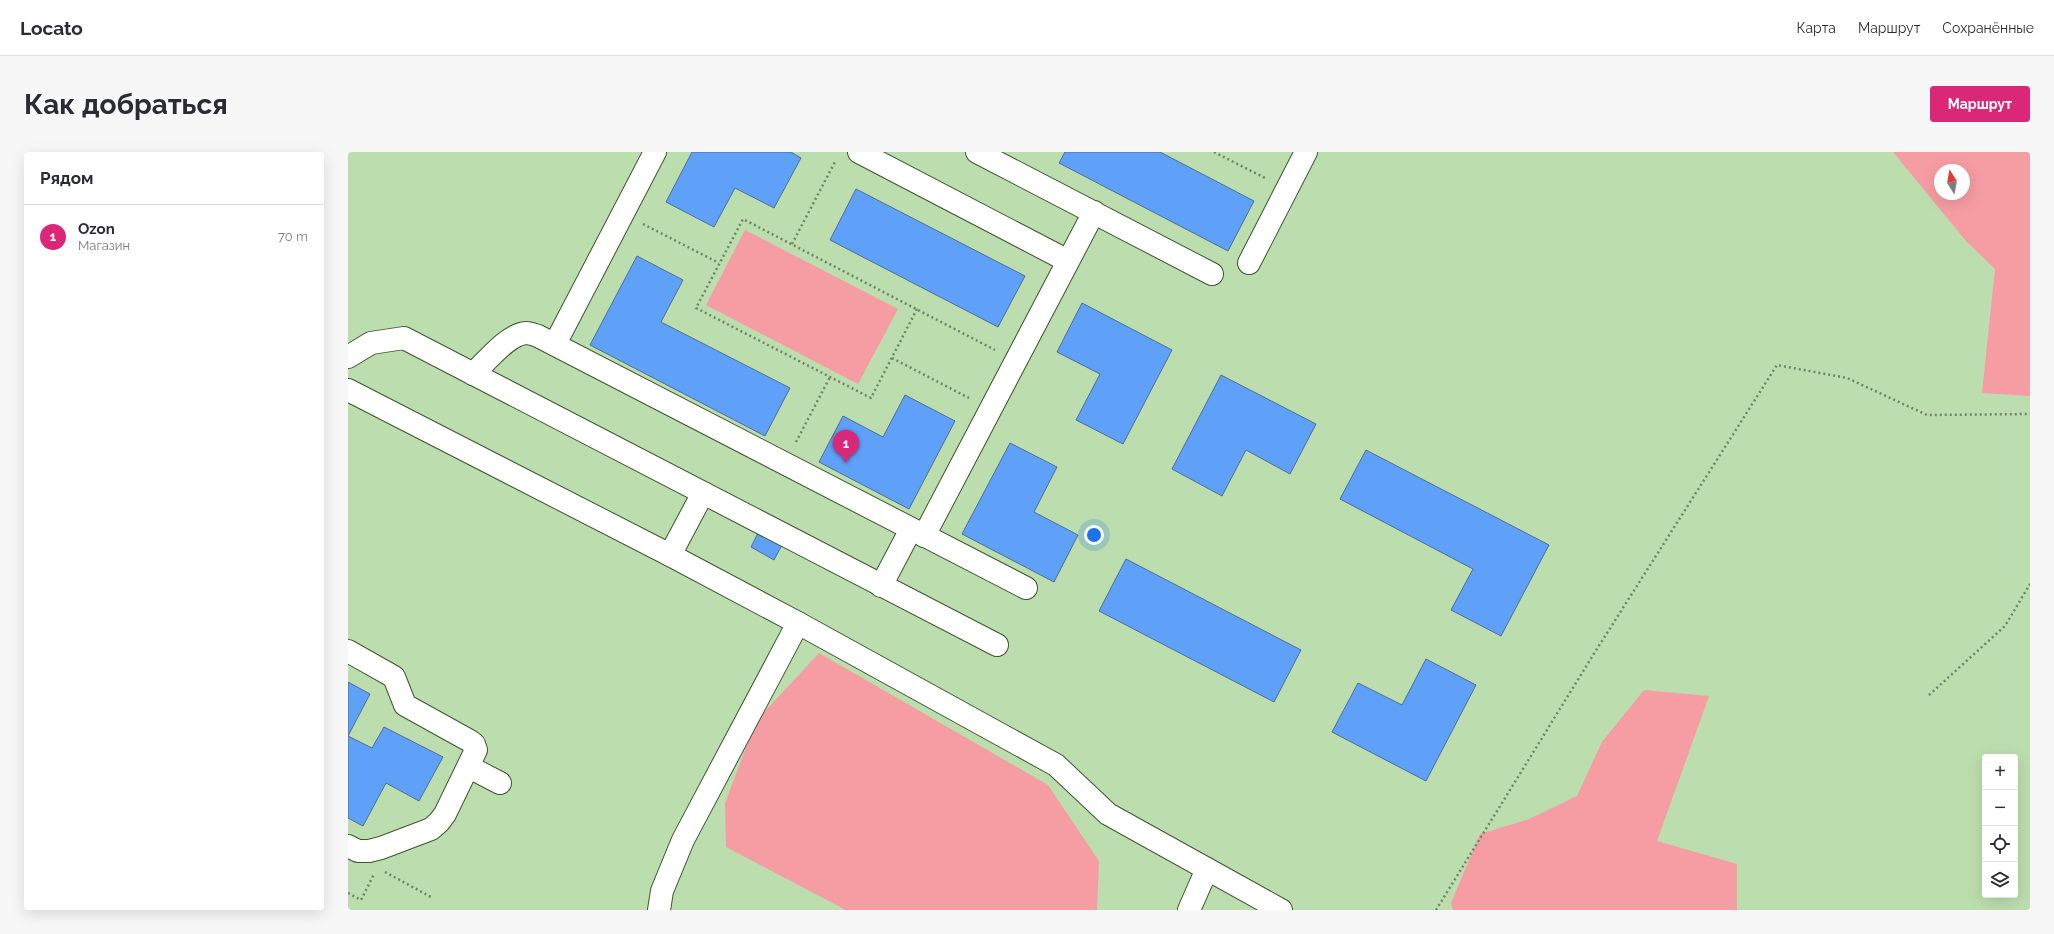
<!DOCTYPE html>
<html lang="ru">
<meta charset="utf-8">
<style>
:root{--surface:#fff;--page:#f7f7f7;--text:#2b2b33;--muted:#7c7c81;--line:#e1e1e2;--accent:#db2777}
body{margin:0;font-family:Raleway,sans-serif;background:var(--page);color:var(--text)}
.controls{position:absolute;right:12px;bottom:12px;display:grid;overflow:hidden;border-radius:4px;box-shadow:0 4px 16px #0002}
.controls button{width:36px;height:36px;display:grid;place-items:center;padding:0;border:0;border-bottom:1px solid var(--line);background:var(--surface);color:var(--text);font:20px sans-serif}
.compass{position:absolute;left:1586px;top:12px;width:36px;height:36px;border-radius:50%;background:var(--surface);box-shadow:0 4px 16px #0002;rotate:349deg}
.you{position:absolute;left:746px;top:383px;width:14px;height:14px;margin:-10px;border:3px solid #fff;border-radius:50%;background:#1a73e8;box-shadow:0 0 0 6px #1a73e833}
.badge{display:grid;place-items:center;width:26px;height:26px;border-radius:50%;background:var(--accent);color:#fff;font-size:13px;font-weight:700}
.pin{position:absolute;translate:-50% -33px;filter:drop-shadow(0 1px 2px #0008)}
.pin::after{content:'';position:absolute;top:21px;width:14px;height:12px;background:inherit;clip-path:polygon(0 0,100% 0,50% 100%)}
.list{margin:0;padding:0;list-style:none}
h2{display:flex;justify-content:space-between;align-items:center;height:52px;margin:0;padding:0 16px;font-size:17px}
h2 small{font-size:13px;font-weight:400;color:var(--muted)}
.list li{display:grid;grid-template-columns:26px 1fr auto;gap:12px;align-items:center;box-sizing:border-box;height:64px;padding:0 16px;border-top:1px solid var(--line)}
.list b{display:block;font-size:15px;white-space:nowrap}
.list p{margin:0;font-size:13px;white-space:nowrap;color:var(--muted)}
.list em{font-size:13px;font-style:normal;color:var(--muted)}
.icon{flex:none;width:22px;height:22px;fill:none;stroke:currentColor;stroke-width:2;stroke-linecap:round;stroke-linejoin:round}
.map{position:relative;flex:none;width:1682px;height:758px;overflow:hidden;border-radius:4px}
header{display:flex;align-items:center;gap:24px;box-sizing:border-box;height:56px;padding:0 20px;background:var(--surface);border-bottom:1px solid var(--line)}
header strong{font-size:19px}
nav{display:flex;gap:22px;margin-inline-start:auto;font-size:14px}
.intro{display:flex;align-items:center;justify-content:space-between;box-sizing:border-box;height:96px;padding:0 24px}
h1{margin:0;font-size:28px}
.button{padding:10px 18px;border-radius:4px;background:var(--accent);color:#fff;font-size:14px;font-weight:700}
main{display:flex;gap:24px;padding:0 24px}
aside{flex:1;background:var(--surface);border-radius:4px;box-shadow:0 4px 16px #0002}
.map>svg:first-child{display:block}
.green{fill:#f59da2;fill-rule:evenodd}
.building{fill:#5fa1f9;stroke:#4f6d95}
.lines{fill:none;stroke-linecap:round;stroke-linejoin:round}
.minor-casing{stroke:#3c572e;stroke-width:24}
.path{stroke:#6f8565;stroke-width:2.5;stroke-dasharray:2 3;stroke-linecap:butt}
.minor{stroke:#fff;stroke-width:22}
</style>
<header>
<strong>Locato</strong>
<nav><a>Карта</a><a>Маршрут</a><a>Сохранённые</a></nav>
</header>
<div class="intro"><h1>Как добраться</h1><a class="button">Маршрут</a></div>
<main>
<aside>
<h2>Рядом<small></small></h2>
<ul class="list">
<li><span class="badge">1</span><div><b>Ozon</b><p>Магазин</p></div><em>70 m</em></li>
</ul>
</aside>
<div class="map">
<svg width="1682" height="758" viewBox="0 0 1682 758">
<rect width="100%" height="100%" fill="#bcddae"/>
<g class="green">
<path d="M1545,0h137v244l-48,-3 13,-124 -29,-28zM1592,18h24v24h-24z"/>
<path d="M397,78l153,79 -40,75 -152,-79z"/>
<path d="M471,501l229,132 51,76 -2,49h-251l-120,-63 -1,-44 31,-82z"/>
<path d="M1296,538l65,6 -52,145 80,23v46h-284l-2,-7 29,-69 49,-15 48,-23 25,-54z"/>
</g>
<g class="building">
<path d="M344,0h99l10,6 -27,50 -39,-20 -21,39 -48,-25z"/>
<path d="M717,0h95l94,49 -26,50 -169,-88z"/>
<path d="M508,37l169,87 -27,51 -168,-87z"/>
<path d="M289,104l46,24 -22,42 129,66 -25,48 -175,-91z"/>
<path d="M734,151l90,47 -49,94 -47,-24 24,-46 -43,-22z"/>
<path d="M873,223l95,49 -26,50 -44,-24 -24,46 -50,-27z"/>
<path d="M557,243l50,26 -46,88 -90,-47 24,-46 40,21z"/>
<path d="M662,291l47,24 -23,45 44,23 -24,47 -92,-48z"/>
<path d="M1018,298l183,95 -48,91 -50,-26 22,-41 -133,-70z"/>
<path d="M411,379l24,12 -9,17 -23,-13z"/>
<path d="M778,407l175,91 -27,52 -175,-91z"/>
<path d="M1078,507l50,26 -50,96 -94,-49 26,-49 44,22z"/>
<path d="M0,530l22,12 -22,42 24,12 12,-21 59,30 -24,44 -33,-18 -23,43 -15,-8z"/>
</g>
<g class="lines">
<defs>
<g id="minor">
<path d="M511,0l209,109"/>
<path d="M629,0l235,122"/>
<path d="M901,111l57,-111"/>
<path d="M207,192l100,-192"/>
<path d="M0,205l23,-14 33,-5 593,307"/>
<path d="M125,222c13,-12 35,-40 53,-41 4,0 9,2 12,3l488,252"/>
<path d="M0,238l322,165 128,68 258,142 52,49 173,96"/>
<path d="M576,384l170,-324"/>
<path d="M322,403l33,-62"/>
<path d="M533,434l30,-57"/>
<path d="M0,499l46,26 11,28 65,36 4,3 2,6 -31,64 -6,8 -8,7 -50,19 -12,3h-11l-10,-5"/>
<path d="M121,615l31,16"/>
<path d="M311,758l3,-19 21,-51 115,-217"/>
<path d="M841,758l18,-41"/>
</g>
</defs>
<use href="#minor" class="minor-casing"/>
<g class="path">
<path d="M866,0l51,26"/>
<path d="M295,72l76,39"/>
<path d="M444,92l44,-84"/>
<path d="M569,157l-46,89 -175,-90 47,-89 252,131"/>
<path d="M544,206l77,40"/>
<path d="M448,290l34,-65"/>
<path d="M1581,543l76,-69 25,-42"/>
<path d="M37,720l46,25"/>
<path d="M0,741l13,7 13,-26"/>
<path d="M1088,758l159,-258 182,-287 70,13 80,37 103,-1"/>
</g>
<use href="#minor" class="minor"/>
</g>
</svg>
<div class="controls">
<button>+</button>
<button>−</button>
<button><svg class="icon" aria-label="locate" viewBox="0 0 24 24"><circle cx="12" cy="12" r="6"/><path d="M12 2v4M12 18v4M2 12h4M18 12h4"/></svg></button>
<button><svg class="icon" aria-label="layers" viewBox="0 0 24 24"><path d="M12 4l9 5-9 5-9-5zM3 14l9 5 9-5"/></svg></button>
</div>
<svg class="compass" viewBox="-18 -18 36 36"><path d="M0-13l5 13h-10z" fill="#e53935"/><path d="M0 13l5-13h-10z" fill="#7c7c81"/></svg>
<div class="you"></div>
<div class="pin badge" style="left:498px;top:311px">1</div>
</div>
</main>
